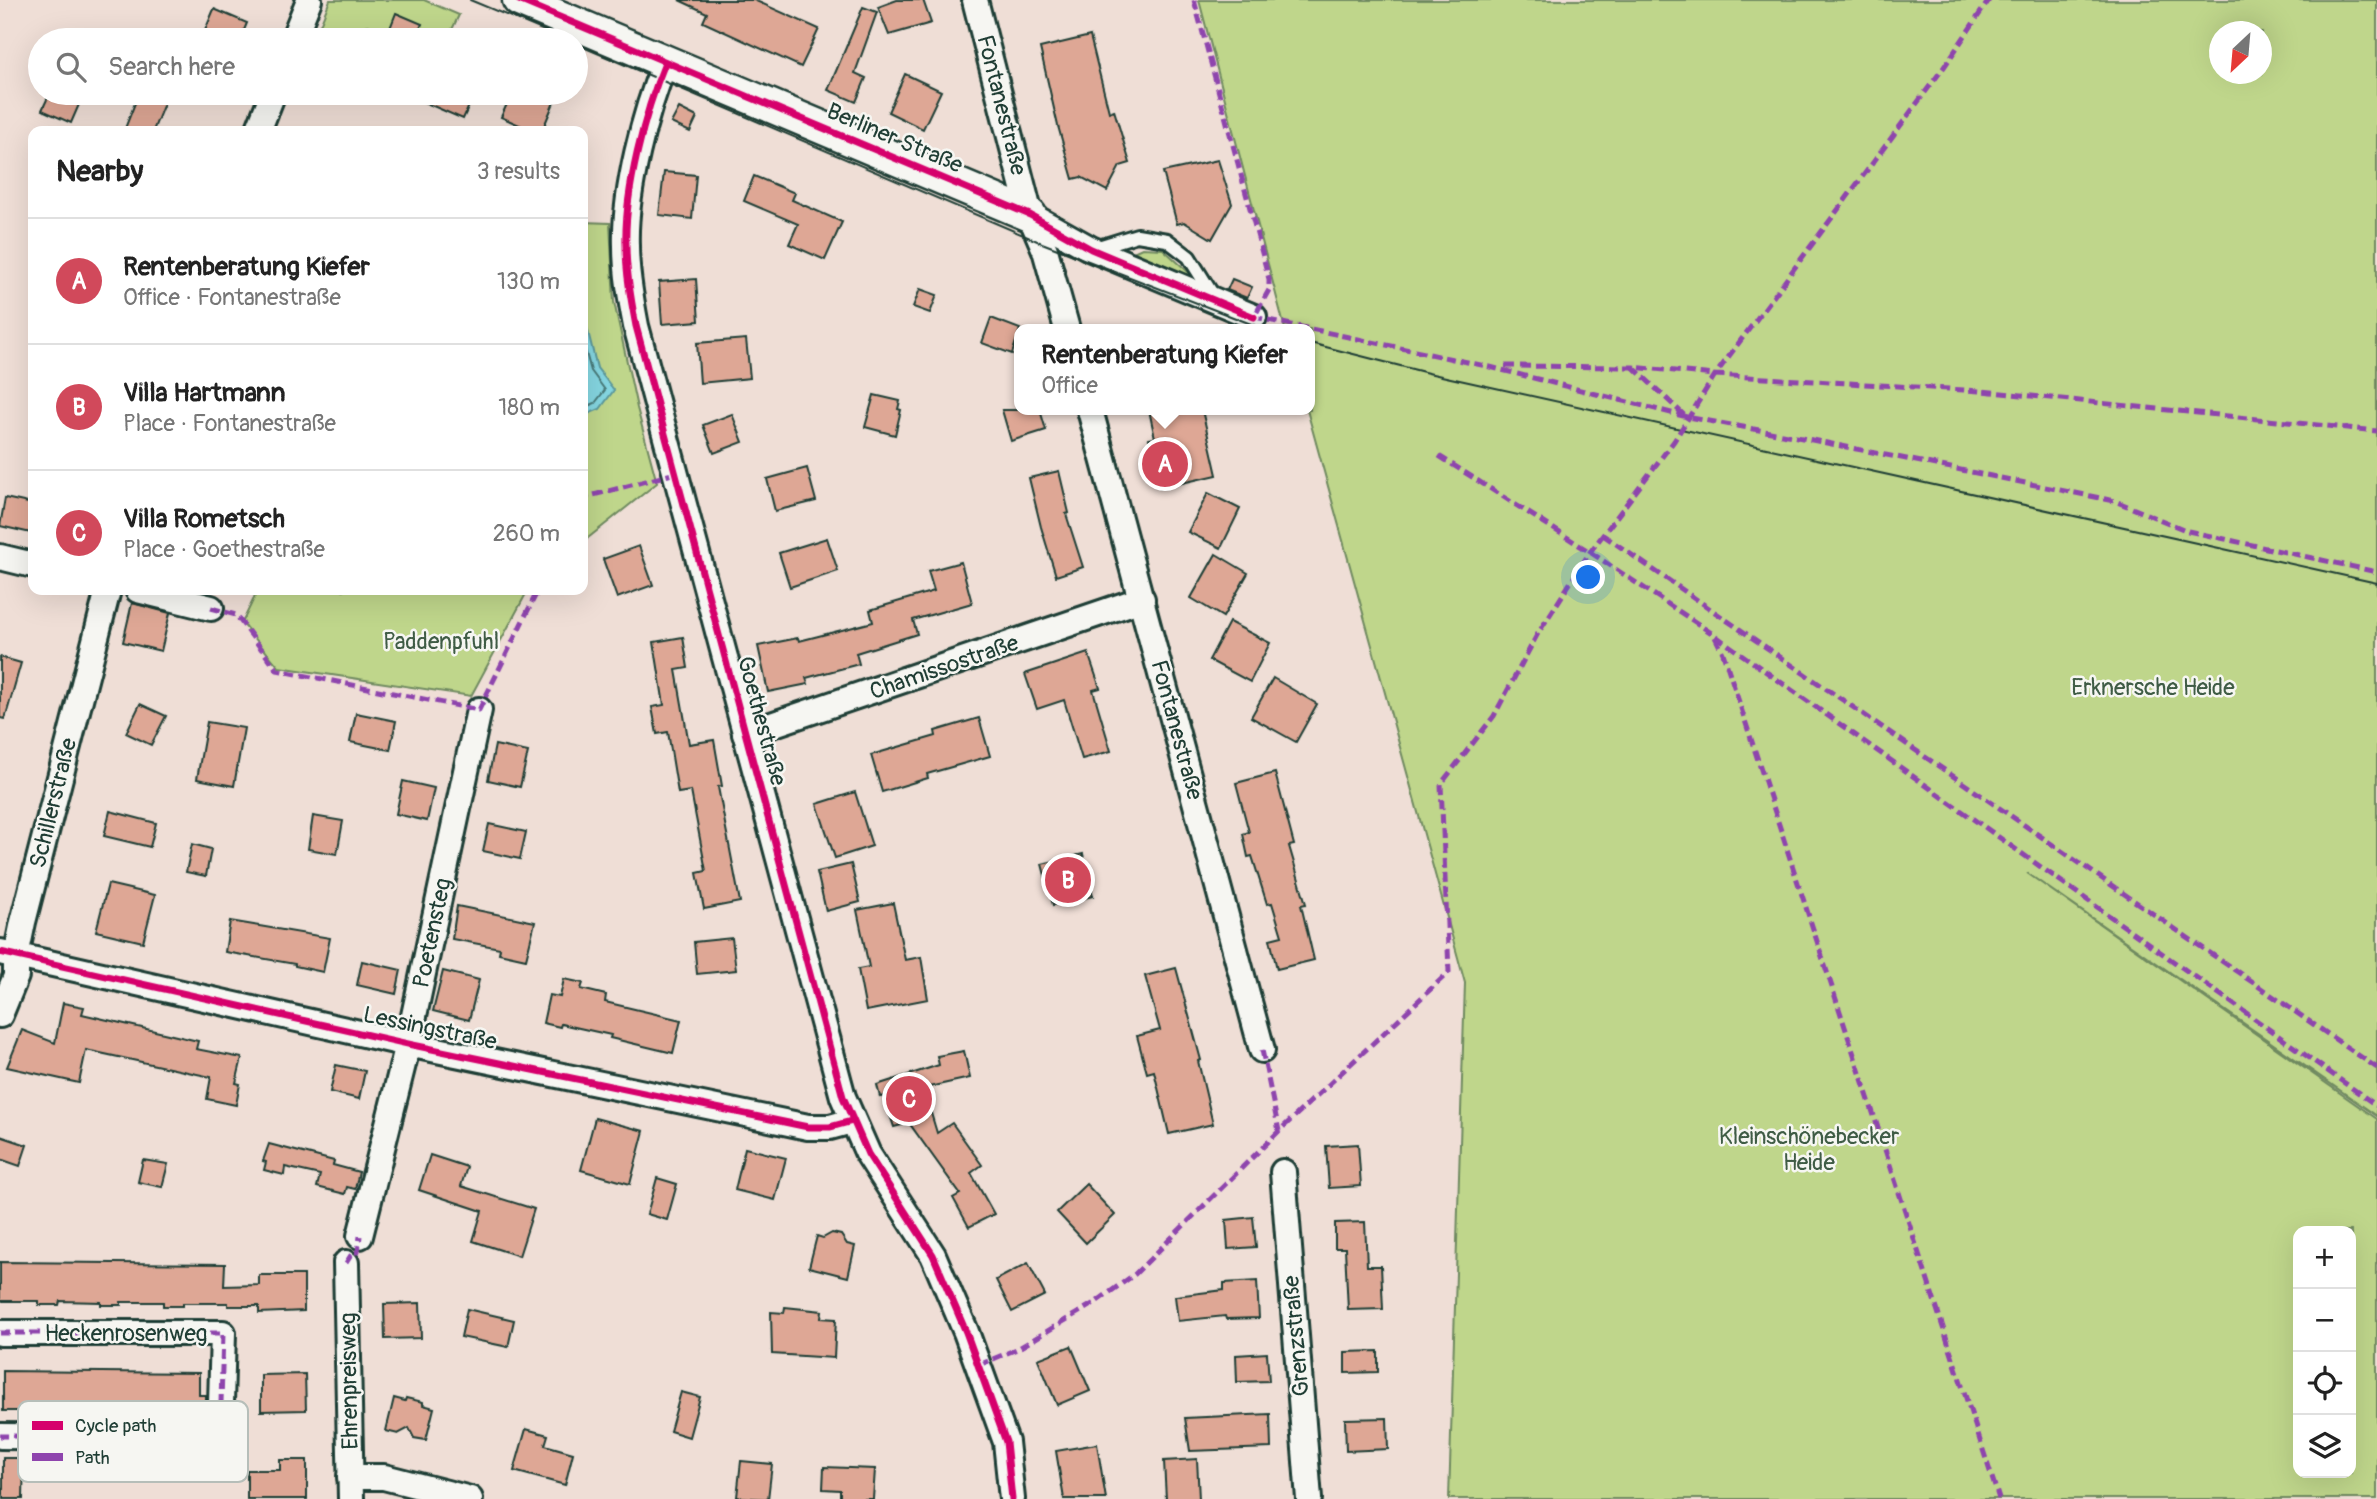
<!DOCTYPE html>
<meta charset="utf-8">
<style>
:root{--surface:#fff;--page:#f2f2f2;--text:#222;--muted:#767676;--line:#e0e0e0;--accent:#d1495b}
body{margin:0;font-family:Pangolin,sans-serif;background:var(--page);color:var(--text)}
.controls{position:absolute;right:21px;bottom:21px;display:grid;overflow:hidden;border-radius:14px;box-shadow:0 7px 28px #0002}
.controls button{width:63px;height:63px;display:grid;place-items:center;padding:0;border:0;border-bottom:2px solid var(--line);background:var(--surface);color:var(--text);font:35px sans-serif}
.compass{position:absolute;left:2209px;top:21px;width:63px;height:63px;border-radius:50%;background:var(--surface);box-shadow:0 7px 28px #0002;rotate:206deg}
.you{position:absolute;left:1589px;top:578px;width:24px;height:24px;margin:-18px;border:5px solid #fff;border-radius:50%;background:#1a73e8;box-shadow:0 0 0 10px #1a73e833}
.badge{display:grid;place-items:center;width:46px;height:46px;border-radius:50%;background:var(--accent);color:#fff;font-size:23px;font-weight:700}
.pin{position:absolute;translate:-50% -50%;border:4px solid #fff;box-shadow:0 2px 7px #0006}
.popup{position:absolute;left:1014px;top:324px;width:301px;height:91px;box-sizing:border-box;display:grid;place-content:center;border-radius:14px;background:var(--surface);filter:drop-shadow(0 2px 5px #0005);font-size:23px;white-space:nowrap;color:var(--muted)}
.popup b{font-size:26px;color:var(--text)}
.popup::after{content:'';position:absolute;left:50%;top:100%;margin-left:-14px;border:14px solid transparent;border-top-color:var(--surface)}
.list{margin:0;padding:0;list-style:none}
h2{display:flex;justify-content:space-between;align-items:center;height:91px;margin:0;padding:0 28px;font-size:30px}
h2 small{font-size:23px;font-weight:400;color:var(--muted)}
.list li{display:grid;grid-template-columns:46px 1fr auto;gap:21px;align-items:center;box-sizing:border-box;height:126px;padding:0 28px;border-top:2px solid var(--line)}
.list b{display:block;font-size:26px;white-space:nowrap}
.list p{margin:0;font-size:23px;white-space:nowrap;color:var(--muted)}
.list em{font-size:23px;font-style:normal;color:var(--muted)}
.icon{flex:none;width:38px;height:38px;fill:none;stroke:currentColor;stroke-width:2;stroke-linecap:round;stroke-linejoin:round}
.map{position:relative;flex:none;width:2377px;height:1499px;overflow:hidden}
.search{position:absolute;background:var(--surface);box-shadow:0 7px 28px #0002;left:28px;top:28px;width:560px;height:77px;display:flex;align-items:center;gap:18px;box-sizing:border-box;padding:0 24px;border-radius:38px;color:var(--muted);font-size:26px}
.panel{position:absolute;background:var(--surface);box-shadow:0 7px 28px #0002;left:28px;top:126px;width:560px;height:469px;border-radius:14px}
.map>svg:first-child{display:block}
.green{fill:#bfd68b;stroke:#6f8a60;stroke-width:2;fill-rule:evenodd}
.water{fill:#85d6e1;stroke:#5c999c;stroke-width:2}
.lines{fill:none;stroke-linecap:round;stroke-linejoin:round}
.shore{stroke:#487a79;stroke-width:2}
.building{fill:#dea795;stroke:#1f3d34;stroke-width:2}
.service-casing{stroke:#1f3d34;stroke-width:18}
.minor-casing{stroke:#1f3d34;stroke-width:30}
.tertiary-casing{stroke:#1f3d34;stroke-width:37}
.service{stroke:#f6f6f2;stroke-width:12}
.minor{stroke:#f6f6f2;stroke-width:24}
.tertiary{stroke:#f6f6f2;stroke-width:32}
.tram{stroke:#1f3d34;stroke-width:2}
.quiet{stroke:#8e44ad;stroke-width:5;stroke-dasharray:10 5;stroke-linecap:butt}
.cycleway-casing{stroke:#f6f6f2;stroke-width:11}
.cycleway{stroke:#d6006c;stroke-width:7}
.labels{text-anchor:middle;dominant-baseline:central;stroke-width:5;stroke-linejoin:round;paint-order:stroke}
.street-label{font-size:23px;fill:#1f3d34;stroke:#f6f6f2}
.park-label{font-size:23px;fill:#3f5c45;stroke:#f6f6f2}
.key{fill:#f6f6f2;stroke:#b6beb9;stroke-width:2}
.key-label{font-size:19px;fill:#1f3d34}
</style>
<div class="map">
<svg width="2377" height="1499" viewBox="0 0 2377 1499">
<rect width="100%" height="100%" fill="#efded6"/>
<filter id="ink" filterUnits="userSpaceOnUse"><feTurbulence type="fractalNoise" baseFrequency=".0143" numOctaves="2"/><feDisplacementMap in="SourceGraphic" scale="14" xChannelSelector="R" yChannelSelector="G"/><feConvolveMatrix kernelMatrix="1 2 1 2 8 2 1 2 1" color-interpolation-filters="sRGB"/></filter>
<g filter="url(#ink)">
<g class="green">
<path d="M330,0h94l35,15 -12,25h-44l-35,-15 -43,15h-11z"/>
<path d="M1199,0h1178v1116l-350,-243 350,246v380h-928l16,-516 -158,-573h3v-81h-25zM2220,32h42v42h-42zM2351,1231v242h-53v-242z"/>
<path d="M583,222l27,1 4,79 23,106 20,75 -74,59z"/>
<path d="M1142,248l21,1 32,29 -33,-5 -31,-20z"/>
<path d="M258,590h270l-57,106 -192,-29 -37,-44z"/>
</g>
<path class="water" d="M583,311l14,57 17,22 -14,19 -17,7z"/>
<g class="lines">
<path class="shore" d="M583,342l8,29 14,19 -10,13 -12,5"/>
</g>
<g class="building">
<path d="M679,0h75l65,29 -18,38 -98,-45 4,-9z"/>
<path d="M897,0h26l8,23 -42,12 -11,-28z"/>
<path d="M863,7l14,5 -22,61 11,5 -10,24 -28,-12z"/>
<path d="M214,9l33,14 -7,17h-39z"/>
<path d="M396,13l26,11 -7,16 -26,-9z"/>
<path d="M1090,36l19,76 5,-2 16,53 -10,3 -13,25 -26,-14 -8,2 -15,-53 -18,-78z"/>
<path d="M905,74l36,17 -18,38 -35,-17z"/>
<path d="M50,93h34l-13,30 -29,-13z"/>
<path d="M139,93h29l-15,38h-29z"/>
<path d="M403,93h72l-12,26z"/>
<path d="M512,93h26l17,7 -13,31h-9l-32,-14z"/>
<path d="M679,108l18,9 -7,15 -19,-9z"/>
<path d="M1218,160l14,44 -20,35 -28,-17 -7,2 -14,-52z"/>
<path d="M664,172l32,3 -4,44 -33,-4z"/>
<path d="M754,176l41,17 -3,7 50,22 -17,38 -36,-16 9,-20 -54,-23z"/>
<path d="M696,279l3,42 -37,3 -3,-42z"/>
<path d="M1232,279l20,8 -5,11 -20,-8z"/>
<path d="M920,289l17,6 -7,18 -17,-6z"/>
<path d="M991,318l29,11 -8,25 -30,-11z"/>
<path d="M746,339l4,39 -50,5 -3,-40z"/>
<path d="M874,395l26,6 -2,8 3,1 -6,25 -30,-8z"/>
<path d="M1002,410h38l6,20 -35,11z"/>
<path d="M1149,410h53l15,65 -57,13 -11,-49 6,-1z"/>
<path d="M732,414l11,28 -29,11 -11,-28z"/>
<path d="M807,468l9,33 -41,10 -8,-32z"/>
<path d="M1059,471l10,42 -3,1 17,53 -27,9 -15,-49 -12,-49z"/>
<path d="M1208,493l32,16 -19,39 -33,-16z"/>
<path d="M5,498l28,6 -2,29 -31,-7z"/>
<path d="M827,538l11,33 -48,16 -11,-34z"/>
<path d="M639,546l14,39 -36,13 -14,-39z"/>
<path d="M1216,554l32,19 -25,44 -32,-19z"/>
<path d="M961,562l11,41 -59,17 4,14 -61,19 3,11 -53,14 2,6 -40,8 -10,-46 40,-8 1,3 74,-19 -3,-12 64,-19 -6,-20z"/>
<path d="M132,603l38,10 -9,38 -38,-9z"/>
<path d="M1229,622l41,21 -20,39 -41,-22z"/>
<path d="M683,637l5,31 -12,2 13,74 25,-4 8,46 -4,1 22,115 -36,7 -7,-36 9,-2 -15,-80 -13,2 -10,-61 -11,2 -5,-27 12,-2 -10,-63z"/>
<path d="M1088,653l12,35 -7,2 18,61 -29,8 -18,-59 -27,9 -12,-35z"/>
<path d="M0,657l21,6 -16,56 -5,-1z"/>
<path d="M1273,678l44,26 -21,38 -45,-25z"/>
<path d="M140,704l26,12 -15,29 -25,-12z"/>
<path d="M356,713l40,8 -6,29 -40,-8z"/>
<path d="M979,718l11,38 -63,18 1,4 -46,14 -11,-37 65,-19 -1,-5z"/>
<path d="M207,722l37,6 -10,58 -37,-7z"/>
<path d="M495,745l33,7 -8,35 -32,-7z"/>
<path d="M1275,773l19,72 -5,1 17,58 -5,1 13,55 -37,9 -7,-30 12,-3 -10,-33 -5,1 -15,-48 -4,1 -5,-23 6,-2 -13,-49z"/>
<path d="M403,781l31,7 -7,33 -31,-7z"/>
<path d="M855,792l17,54 -37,12 -18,-54z"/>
<path d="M110,811l46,12 -6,24 -46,-11z"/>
<path d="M313,816l30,5 -6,33 -29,-5z"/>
<path d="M489,824l37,8 -6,27 -37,-8z"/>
<path d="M192,844l19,5 -5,27 -20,-4z"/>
<path d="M1083,854l10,42 -40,9 -11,-41z"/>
<path d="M851,864l9,38 -34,9 -9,-39z"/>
<path d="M108,884l47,11 -12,47 -47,-11z"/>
<path d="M893,903l12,57 16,-3 7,42 -62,12 -8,-42 11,-2 -12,-57z"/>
<path d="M457,906l78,16 -9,37 -27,-6 1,-5 -48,-9z"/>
<path d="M230,921l100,17 -7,34 -28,-6v-2l-70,-12z"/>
<path d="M732,938l4,32 -39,4 -3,-32z"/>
<path d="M362,961l39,9 -5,24 -39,-9z"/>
<path d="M1176,968l25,92 -3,1 15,63 -44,10 -15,-63 -7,2 -10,-37 23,-6 -15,-54z"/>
<path d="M443,971l36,9 -10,40 -36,-9z"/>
<path d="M564,979l19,4 -2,6 25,6 -1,7 76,18 -8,33 -63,-15 1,-3 -50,-11 -1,3 -17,-4 6,-28 11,2z"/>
<path d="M63,1003l21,4 -2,7 116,27 -2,8 46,9 -6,25 4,1 -4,21 -29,-6 4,-22 -125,-27 -7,33 -72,-16 15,-37 33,13z"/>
<path d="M964,1051l6,27 -41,9 1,2 -6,1 13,43 15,-10 30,42 -11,8 23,41 -25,13 -16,-29 7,-4 -51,-71 -15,4 -6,-18 6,-2 -4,-12 -10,2 -3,-12 62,-20 -2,-9z"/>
<path d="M336,1065l29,6 -6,28 -29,-7z"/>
<path d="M595,1118l49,13 -14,53 -49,-14z"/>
<path d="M0,1136l27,9 -7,21 -20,-7z"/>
<path d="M269,1144l65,17 -1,4 26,7 -4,17 -8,-2 -2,7 -28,-7 3,-12 -35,-8 -1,8 -20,-5 2,-8 -3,-1z"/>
<path d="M1358,1144l3,42 -32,2 -3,-42z"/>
<path d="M745,1148l41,10 -11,42 -40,-10z"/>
<path d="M430,1155l37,12 -6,19 73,23 -15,47 -46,-15 9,-30 -63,-21z"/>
<path d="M143,1160l25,4 -6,23 -24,-5z"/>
<path d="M657,1178l20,6 -10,36 -20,-6z"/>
<path d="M1086,1184l29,31 -29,28 -29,-31z"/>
<path d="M1253,1217l3,30 -28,2 -2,-29z"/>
<path d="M1365,1222l2,44h14l2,43 -35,1 -3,-62h-10v-25z"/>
<path d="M832,1233l9,2 6,9 8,2 -7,31 -39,-10 8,-31 6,2z"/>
<path d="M0,1262l225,2 -1,22 35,-1v-10h45v36l-45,2v-7h-31v-3h-45v3h-20v-4h-42v3h-20v-3l-41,-1 -1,4h-20v-4h-39z"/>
<path d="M1028,1263l17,32 -33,17 -16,-32z"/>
<path d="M1257,1281l2,37 -33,1 -1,-3 -47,5 -3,-25 49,-6v-7z"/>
<path d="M420,1303l1,35 -36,1 -1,-35z"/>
<path d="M785,1307l37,4 -1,7 15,1 -2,39 -62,-4 -1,-42 13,1z"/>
<path d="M467,1309l47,11 -6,27 -47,-10z"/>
<path d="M1071,1346l19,45 -33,14 -19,-46z"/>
<path d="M1378,1351v21l-33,1v-21z"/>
<path d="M1267,1353l2,28 -32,1 -1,-27z"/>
<path d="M3,1371l196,2v22h7v17l-104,-1v3h-20l-1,-3h-78z"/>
<path d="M305,1374l1,36 -45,1v-36z"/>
<path d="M681,1392l19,5 -11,40 -19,-6z"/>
<path d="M394,1398l11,3 1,-3 17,4v3l11,3 -8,32 -12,-2 -5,-10 -11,6 -12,-3z"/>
<path d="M1270,1414l1,34 -81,3 -5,-33z"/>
<path d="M1387,1418l1,31 -42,2 -1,-32z"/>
<path d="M526,1429l22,6 -3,10 28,8 -8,32 -51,-14z"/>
<path d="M1097,1444l9,55h-42l-8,-48z"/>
<path d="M3,1458h21l-1,41h-20z"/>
<path d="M1197,1459l2,40h-33l-2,-38z"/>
<path d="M280,1460h27v39h-60v-29h33z"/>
<path d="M741,1461l31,3 -4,35 -31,-2z"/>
<path d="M824,1467l51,2 -2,30h-33v-9l-17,-1z"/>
</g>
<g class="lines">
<defs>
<path id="service" d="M1095,248l42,-13 30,5 22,17 25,40"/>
<g id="minor">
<path d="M975,0l55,215 15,35 22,79"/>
<path d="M293,40l16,-40"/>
<path d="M665,63c-20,48 -41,130 -39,183 0,27 5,54 10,80l207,771 25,57 65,101 33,77 40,110 6,57"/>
<path d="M258,131l15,-38"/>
<path d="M1030,215l61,34 163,68"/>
<path d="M1090,410l172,640"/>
<path d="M0,557l33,8"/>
<path d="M138,590l73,18"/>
<path d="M745,734l397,-135"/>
<path d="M0,952l408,92 400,83h22l22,-6"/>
<path d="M0,1015l16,-39v-20l7,-34 85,-332"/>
<path d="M1283,1172l26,327"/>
<path d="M360,1236l48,-192 71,-334"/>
<path d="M346,1263l5,236"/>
<path d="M0,1333h223l-3,105 -220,-2"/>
<path d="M350,1477h34l86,22"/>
</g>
<path id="tertiary" d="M519,0l511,215"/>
</defs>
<use href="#service" class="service-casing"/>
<use href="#minor" class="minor-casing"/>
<use href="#tertiary" class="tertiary-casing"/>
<use href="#service" class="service"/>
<use href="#minor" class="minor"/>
<use href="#tertiary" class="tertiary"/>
<g class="tram">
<path d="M470,0l96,40"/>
<path d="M576,44l466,199 222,86"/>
<path d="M1310,343l118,30 949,210"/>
</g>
<g class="quiet">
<path d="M1194,0l75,279v11l-15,27 232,49 201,51 100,18 328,66 73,30 189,41"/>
<path d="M1505,366l128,1 82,8 266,16 396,40"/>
<path d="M1633,367l51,48"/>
<path d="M1439,456l151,96 123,82 664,472"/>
<path d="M583,503l3,-6 90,-24"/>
<path d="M1603,535l774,533"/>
<path d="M211,608l25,7 41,55 202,40 59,-120"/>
<path d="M1715,637l8,16 276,846"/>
<path d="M1262,1050l17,81"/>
<path d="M346,1263l7,-11h5l2,-16"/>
<path d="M0,1333h223l-3,105 -220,-2"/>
<path d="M979,1365l40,-17 77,-46 39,-28 144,-143 170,-159 -8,-188 53,-68 43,-81 53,-83 84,-111 41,-66 229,-308 45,-67"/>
</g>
<defs>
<g id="cycleway">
<path d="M519,0l511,215 61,34 163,68"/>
<path d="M665,63c-20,48 -41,130 -39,183 0,27 5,54 10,80l207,771 25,57 65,101 33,77 40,110 6,57"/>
<path d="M0,952l408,92 400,83h22l22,-6"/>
</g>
</defs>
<use href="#cycleway" class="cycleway-casing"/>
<use href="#cycleway" class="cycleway"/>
</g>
</g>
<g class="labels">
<g class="street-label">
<text transform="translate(1002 105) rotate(76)">Fontanestraße</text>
<text transform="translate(895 138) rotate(23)">Berliner Straße</text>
<text transform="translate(944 667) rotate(-19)">Chamissostraße</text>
<text transform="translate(762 721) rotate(75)">Goethestraße</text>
<text transform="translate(1177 730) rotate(75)">Fontanestraße</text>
<text transform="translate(53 803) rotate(-76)">Schillerstraße</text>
<text transform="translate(432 933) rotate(-78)">Poetensteg</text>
<text transform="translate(430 1028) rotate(12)">Lessingstraße</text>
<text x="126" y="1333">Heckenrosenweg</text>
<text transform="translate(1296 1336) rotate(-95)">Grenzstraße</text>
<text transform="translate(349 1381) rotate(-91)">Ehrenpreisweg</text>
</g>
<g class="park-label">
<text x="441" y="641">Paddenpfuhl</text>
<text x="2153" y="687">Erknersche Heide</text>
<text x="1809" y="1136">Kleinschönebecker<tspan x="1809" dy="26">Heide</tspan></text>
</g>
</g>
<rect x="18" y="1401" width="230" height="81" rx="10" class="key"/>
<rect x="32" y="1421" width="31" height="9" fill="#d6006c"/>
<rect x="32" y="1453" width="31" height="8" fill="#8e44ad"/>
<g class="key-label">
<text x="75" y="1432">Cycle path</text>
<text x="75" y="1464">Path</text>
</g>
</svg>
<div class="controls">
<button>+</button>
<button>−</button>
<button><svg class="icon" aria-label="locate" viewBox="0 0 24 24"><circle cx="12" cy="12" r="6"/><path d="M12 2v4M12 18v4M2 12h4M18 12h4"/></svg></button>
<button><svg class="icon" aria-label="layers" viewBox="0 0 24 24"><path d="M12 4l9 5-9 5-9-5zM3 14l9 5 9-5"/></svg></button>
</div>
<svg class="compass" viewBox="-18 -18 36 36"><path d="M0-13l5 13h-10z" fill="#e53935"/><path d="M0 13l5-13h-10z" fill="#767676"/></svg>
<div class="you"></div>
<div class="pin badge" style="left:1165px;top:464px">A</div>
<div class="popup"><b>Rentenberatung Kiefer</b>Office</div>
<div class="pin badge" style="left:1068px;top:880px">B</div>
<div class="pin badge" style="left:909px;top:1099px">C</div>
<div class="search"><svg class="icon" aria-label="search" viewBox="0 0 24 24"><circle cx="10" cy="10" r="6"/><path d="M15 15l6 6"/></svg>Search here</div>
<section class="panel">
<h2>Nearby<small>3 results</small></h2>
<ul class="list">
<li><span class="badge">A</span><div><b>Rentenberatung Kiefer</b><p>Office · Fontanestraße</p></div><em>130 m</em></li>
<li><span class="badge">B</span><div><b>Villa Hartmann</b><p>Place · Fontanestraße</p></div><em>180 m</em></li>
<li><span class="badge">C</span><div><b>Villa Rometsch</b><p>Place · Goethestraße</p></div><em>260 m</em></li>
</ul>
</section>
</div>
